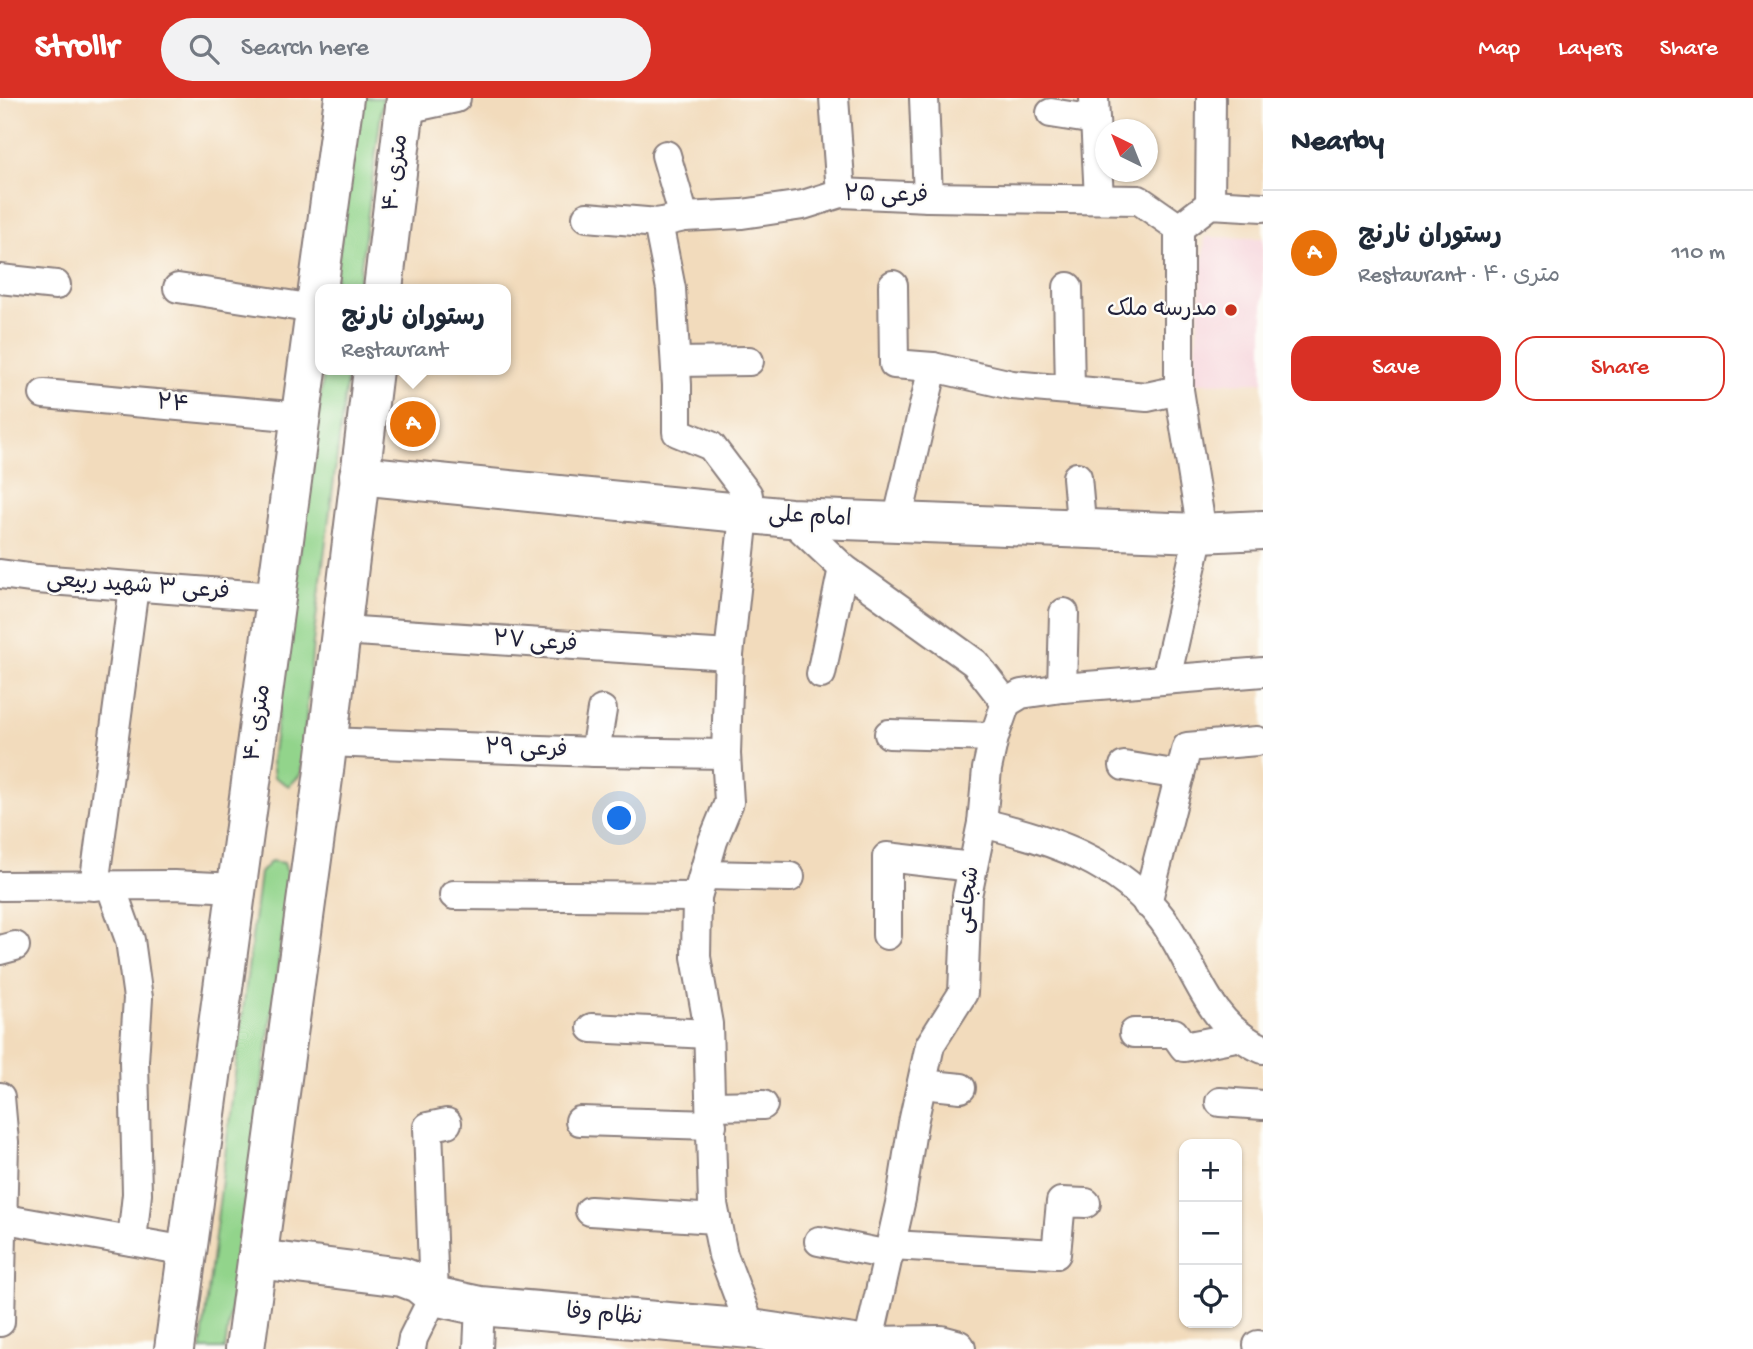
<!DOCTYPE html>
<meta charset="utf-8">
<style>
:root{--surface:#fff;--page:#f2f2f3;--text:#1f2937;--muted:#747a83;--line:#e0e1e3;--accent:#d93025}
body{margin:0;font-family:"Gochi Hand","Playpen Sans Arabic",sans-serif;background:var(--page);color:var(--text)}
.controls{position:absolute;right:21px;bottom:21px;display:grid;overflow:hidden;border-radius:14px;box-shadow:0 2px 5px #0004}
.controls button{width:63px;height:63px;display:grid;place-items:center;padding:0;border:0;border-bottom:2px solid var(--line);background:var(--surface);color:var(--text);font:35px sans-serif}
.compass{position:absolute;left:1095px;top:21px;width:63px;height:63px;border-radius:50%;background:var(--surface);box-shadow:0 2px 5px #0004;rotate:317deg}
.you{position:absolute;left:620px;top:721px;width:24px;height:24px;margin:-18px;border:5px solid #fff;border-radius:50%;background:#1a73e8;box-shadow:0 0 0 10px #1a73e833}
.badge{display:grid;place-items:center;width:46px;height:46px;border-radius:50%;background:var(--accent);color:#fff;font-size:23px;font-weight:700}
.pin{position:absolute;translate:-50% -50%;border:4px solid #fff;box-shadow:0 2px 7px #0006}
.popup{position:absolute;left:315px;top:186px;width:196px;height:91px;box-sizing:border-box;display:grid;place-content:center;border-radius:14px;background:var(--surface);filter:drop-shadow(0 2px 5px #0005);font-size:23px;white-space:nowrap;color:var(--muted)}
.popup b{font-size:26px;color:var(--text)}
.popup::after{content:'';position:absolute;left:50%;top:100%;margin-left:-14px;border:14px solid transparent;border-top-color:var(--surface)}
.list{margin:0;padding:0;list-style:none}
h2{display:flex;justify-content:space-between;align-items:center;height:91px;margin:0;padding:0 28px;font-size:30px}
h2 small{font-size:23px;font-weight:400;color:var(--muted)}
.list li{display:grid;grid-template-columns:46px 1fr auto;gap:21px;align-items:center;box-sizing:border-box;height:126px;padding:0 28px;border-top:2px solid var(--line)}
.list b{display:block;font-size:26px;white-space:nowrap}
.list p{margin:0;font-size:23px;white-space:nowrap;color:var(--muted)}
.list em{font-size:23px;font-style:normal;color:var(--muted)}
.actions{display:flex;gap:14px;padding:21px 28px}
.actions a{flex:1;padding:16px 0;border:2px solid var(--accent);border-radius:21px;text-align:center;font-size:24px;color:var(--accent)}
.actions .main{background:var(--accent);color:#fff}
.icon{flex:none;width:38px;height:38px;fill:none;stroke:currentColor;stroke-width:2;stroke-linecap:round;stroke-linejoin:round}
.map{position:relative;flex:none;width:1263px;height:1251px;overflow:hidden}
header{display:flex;align-items:center;gap:42px;box-sizing:border-box;height:98px;padding:0 35px;background:var(--accent);color:#fff}
header strong{font-size:33px}
nav{display:flex;gap:38px;margin-inline-start:auto;font-size:24px}
.search{width:490px;height:63px;background:var(--page);display:flex;align-items:center;gap:18px;box-sizing:border-box;padding:0 24px;border-radius:38px;color:var(--muted);font-size:26px}
main{display:flex}
aside{flex:1;background:var(--surface)}
.map>svg:first-child{display:block}
.built{fill:#f6cfd8}
.green{fill:#92d48b;stroke:#5a7b63;stroke-width:2}
.lines{fill:none;stroke-linecap:round;stroke-linejoin:round}
.street-casing{stroke:#8a7e7c;stroke-width:32}
.secondary-casing{stroke:#8a7e7c;stroke-width:42}
.primary-casing{stroke:#8a7e7c;stroke-width:42}
.street{stroke:#fff;stroke-width:28}
.secondary{stroke:#fff;stroke-width:38}
.primary{stroke:#fff;stroke-width:38}
.poi-dot{fill:#c8321e;stroke:#fdfcf7;stroke-width:2.5}
.labels{text-anchor:middle;dominant-baseline:central;stroke-width:5;stroke-linejoin:round;paint-order:stroke}
.street-label{font-size:23px;fill:#22223b;stroke:#fdfcf7}
.poi-label{font-size:23px;fill:#22223b;stroke:#fdfcf7;text-anchor:end}
</style>
<header>
<strong>Strollr</strong>
<div class="search"><svg class="icon" aria-label="search" viewBox="0 0 24 24"><circle cx="10" cy="10" r="6"/><path d="M15 15l6 6"/></svg>Search here</div>
<nav><a>Map</a><a>Layers</a><a>Share</a></nav>
</header>
<main>
<div class="map">
<svg width="1263" height="1251" viewBox="0 0 1263 1251">
<rect width="100%" height="100%" fill="#fdfcf7"/>
<filter id="ink" filterUnits="userSpaceOnUse"><feTurbulence type="fractalNoise" baseFrequency=".0143" numOctaves="2"/><feDisplacementMap in="SourceGraphic" scale="14" xChannelSelector="R" yChannelSelector="G"/><feConvolveMatrix kernelMatrix="1 2 1 2 8 2 1 2 1" color-interpolation-filters="sRGB"/></filter>
<filter id="wash" filterUnits="userSpaceOnUse"><feTurbulence type="fractalNoise" baseFrequency=".00686" numOctaves="4" result="noise"/><feDisplacementMap in="SourceGraphic" scale="28" xChannelSelector="R" yChannelSelector="G"/><feGaussianBlur stdDeviation="1.57" result="paint"/><feColorMatrix in="noise" values="0 0 0 0 0 0 0 0 0 0 0 0 0 0 0 0 0 1.4 0 .05"/><feComposite in="paint" operator="in"/></filter>
<g filter="url(#wash)">
<rect width="100%" height="100%" fill="#f2dbbc"/>
<path class="built" d="M1205,139l58,1v144l-70,1z"/>
<g class="green">
<path d="M360,0h23l-25,191h-24z"/>
<path d="M324,272h24l-35,272 -12,132 -12,12 -15,-9 -2,-16z"/>
<path d="M271,763l13,2 6,19 -65,467h-24l59,-476z"/>
</g>
</g>
<g filter="url(#ink)">
<g class="lines">
<defs>
<g id="street">
<path d="M834,0l7,95"/>
<path d="M924,0l4,99"/>
<path d="M1094,0l5,101"/>
<path d="M405,11l51,-11"/>
<path d="M1051,15l44,7"/>
<path d="M666,57l18,62"/>
<path d="M1210,106l1,-106"/>
<path d="M587,119l71,6 26,-6 58,-3 61,-9 38,-12 87,4 211,3 40,28"/>
<path d="M658,125l13,66 6,96v47l34,14 37,49"/>
<path d="M0,181l56,6"/>
<path d="M893,187l1,79 39,3"/>
<path d="M1068,189l2,103"/>
<path d="M178,190l137,21"/>
<path d="M676,264l73,-1"/>
<path d="M1179,292l20,124"/>
<path d="M44,296l257,23"/>
<path d="M1077,379l3,34"/>
<path d="M901,407l32,-138 79,18 135,12 32,-7v-162l31,-24 53,3"/>
<path d="M744,417l-15,140 -3,99 3,48 -16,39 -16,56 -1,60 12,67 5,180 10,51 28,74"/>
<path d="M790,420l53,50 132,95 31,40"/>
<path d="M0,476l37,5 239,18"/>
<path d="M341,532l388,25"/>
<path d="M821,576l22,-106"/>
<path d="M1166,581l33,-146"/>
<path d="M1062,590l2,-75"/>
<path d="M889,636l105,3"/>
<path d="M327,644l268,10 131,2"/>
<path d="M595,654l7,-42"/>
<path d="M1124,668l56,9"/>
<path d="M982,725c68,16 137,38 181,97 33,46 43,105 100,129"/>
<path d="M704,777l86,2"/>
<path d="M0,788l174,-1 63,3"/>
<path d="M94,788l40,-299"/>
<path d="M111,789l19,53 8,58 -4,63 3,133 -5,47"/>
<path d="M454,797l243,2"/>
<path d="M1147,805l40,-156 70,-6"/>
<path d="M887,837v-78l85,10"/>
<path d="M0,852l15,-4"/>
<path d="M592,930l116,6"/>
<path d="M1134,935h40l10,14 57,-11"/>
<path d="M922,986l39,4"/>
<path d="M0,999l4,45 -4,180"/>
<path d="M1220,1004l43,3"/>
<path d="M712,1008l51,-1"/>
<path d="M580,1023l132,4"/>
<path d="M590,1113l126,8"/>
<path d="M0,1120l187,33"/>
<path d="M819,1143l70,14"/>
<path d="M891,1147l165,9 5,-52 25,1"/>
<path d="M1258,1247l5,1"/>
<path d="M411,1251l2,-11 21,-42 -6,-169 19,-4"/>
<path d="M478,1251l2,-43"/>
<path d="M867,1251l34,-150 12,-76 17,-78 33,-52 4,-97 15,-73 5,-54 7,-32 12,-34 15,-9 41,-6 201,-16"/>
</g>
<g id="secondary">
<path d="M359,377l431,43 409,15 64,-3"/>
<path d="M257,1161l145,18 16,6 16,13 46,10 271,23 117,17 73,-1 15,4"/>
</g>
<g id="primary">
<path d="M383,191l23,-191"/>
<path d="M174,1251l170,-1251"/>
<path d="M245,1251l79,-578 49,-401"/>
</g>
</defs>
<use href="#street" class="street-casing"/>
<use href="#secondary" class="secondary-casing"/>
<use href="#primary" class="primary-casing"/>
<use href="#street" class="street"/>
<use href="#secondary" class="secondary"/>
<use href="#primary" class="primary"/>
</g>
</g>
<circle class="poi-dot" cx="1231" cy="212" r="7"/>
<g class="labels">
<g class="street-label">
<text transform="translate(397 75) rotate(-83)">۴۰ متری</text>
<text transform="translate(886 98) rotate(1)">فرعی ۲۵</text>
<text transform="translate(173 307) rotate(5)">۲۴</text>
<text transform="translate(810 420) rotate(3)">امام علی</text>
<text transform="translate(138 489) rotate(4)">فرعی ۳ شهید ربیعی</text>
<text transform="translate(535 545) rotate(4)">فرعی ۲۷</text>
<text transform="translate(259 625) rotate(-82)">۴۰ متری</text>
<text transform="translate(526 652) rotate(2)">فرعی ۲۹</text>
<text transform="translate(969 802) rotate(-83)">شجاعی</text>
<text transform="translate(604 1218) rotate(5)">نظام وفا</text>
</g>
<g class="poi-label">
<text x="1217" y="212">مدرسه ملک</text>
</g>
</g>
</svg>
<div class="controls">
<button>+</button>
<button>−</button>
<button><svg class="icon" aria-label="locate" viewBox="0 0 24 24"><circle cx="12" cy="12" r="6"/><path d="M12 2v4M12 18v4M2 12h4M18 12h4"/></svg></button>
</div>
<svg class="compass" viewBox="-18 -18 36 36"><path d="M0-13l5 13h-10z" fill="#e53935"/><path d="M0 13l5-13h-10z" fill="#747a83"/></svg>
<div class="you"></div>
<div class="pin badge" style="left:413px;top:326px;background:#e8710a">A</div>
<div class="popup"><b>رستوران نارنج</b>Restaurant</div>
</div>
<aside>
<h2>Nearby<small></small></h2>
<ul class="list">
<li><span class="badge" style="background:#e8710a">A</span><div><b>رستوران نارنج</b><p>Restaurant · ۴۰ متری</p></div><em>110 m</em></li>
</ul>
<div class="actions"><a class="main">Save</a><a>Share</a></div>
</aside>
</main>
